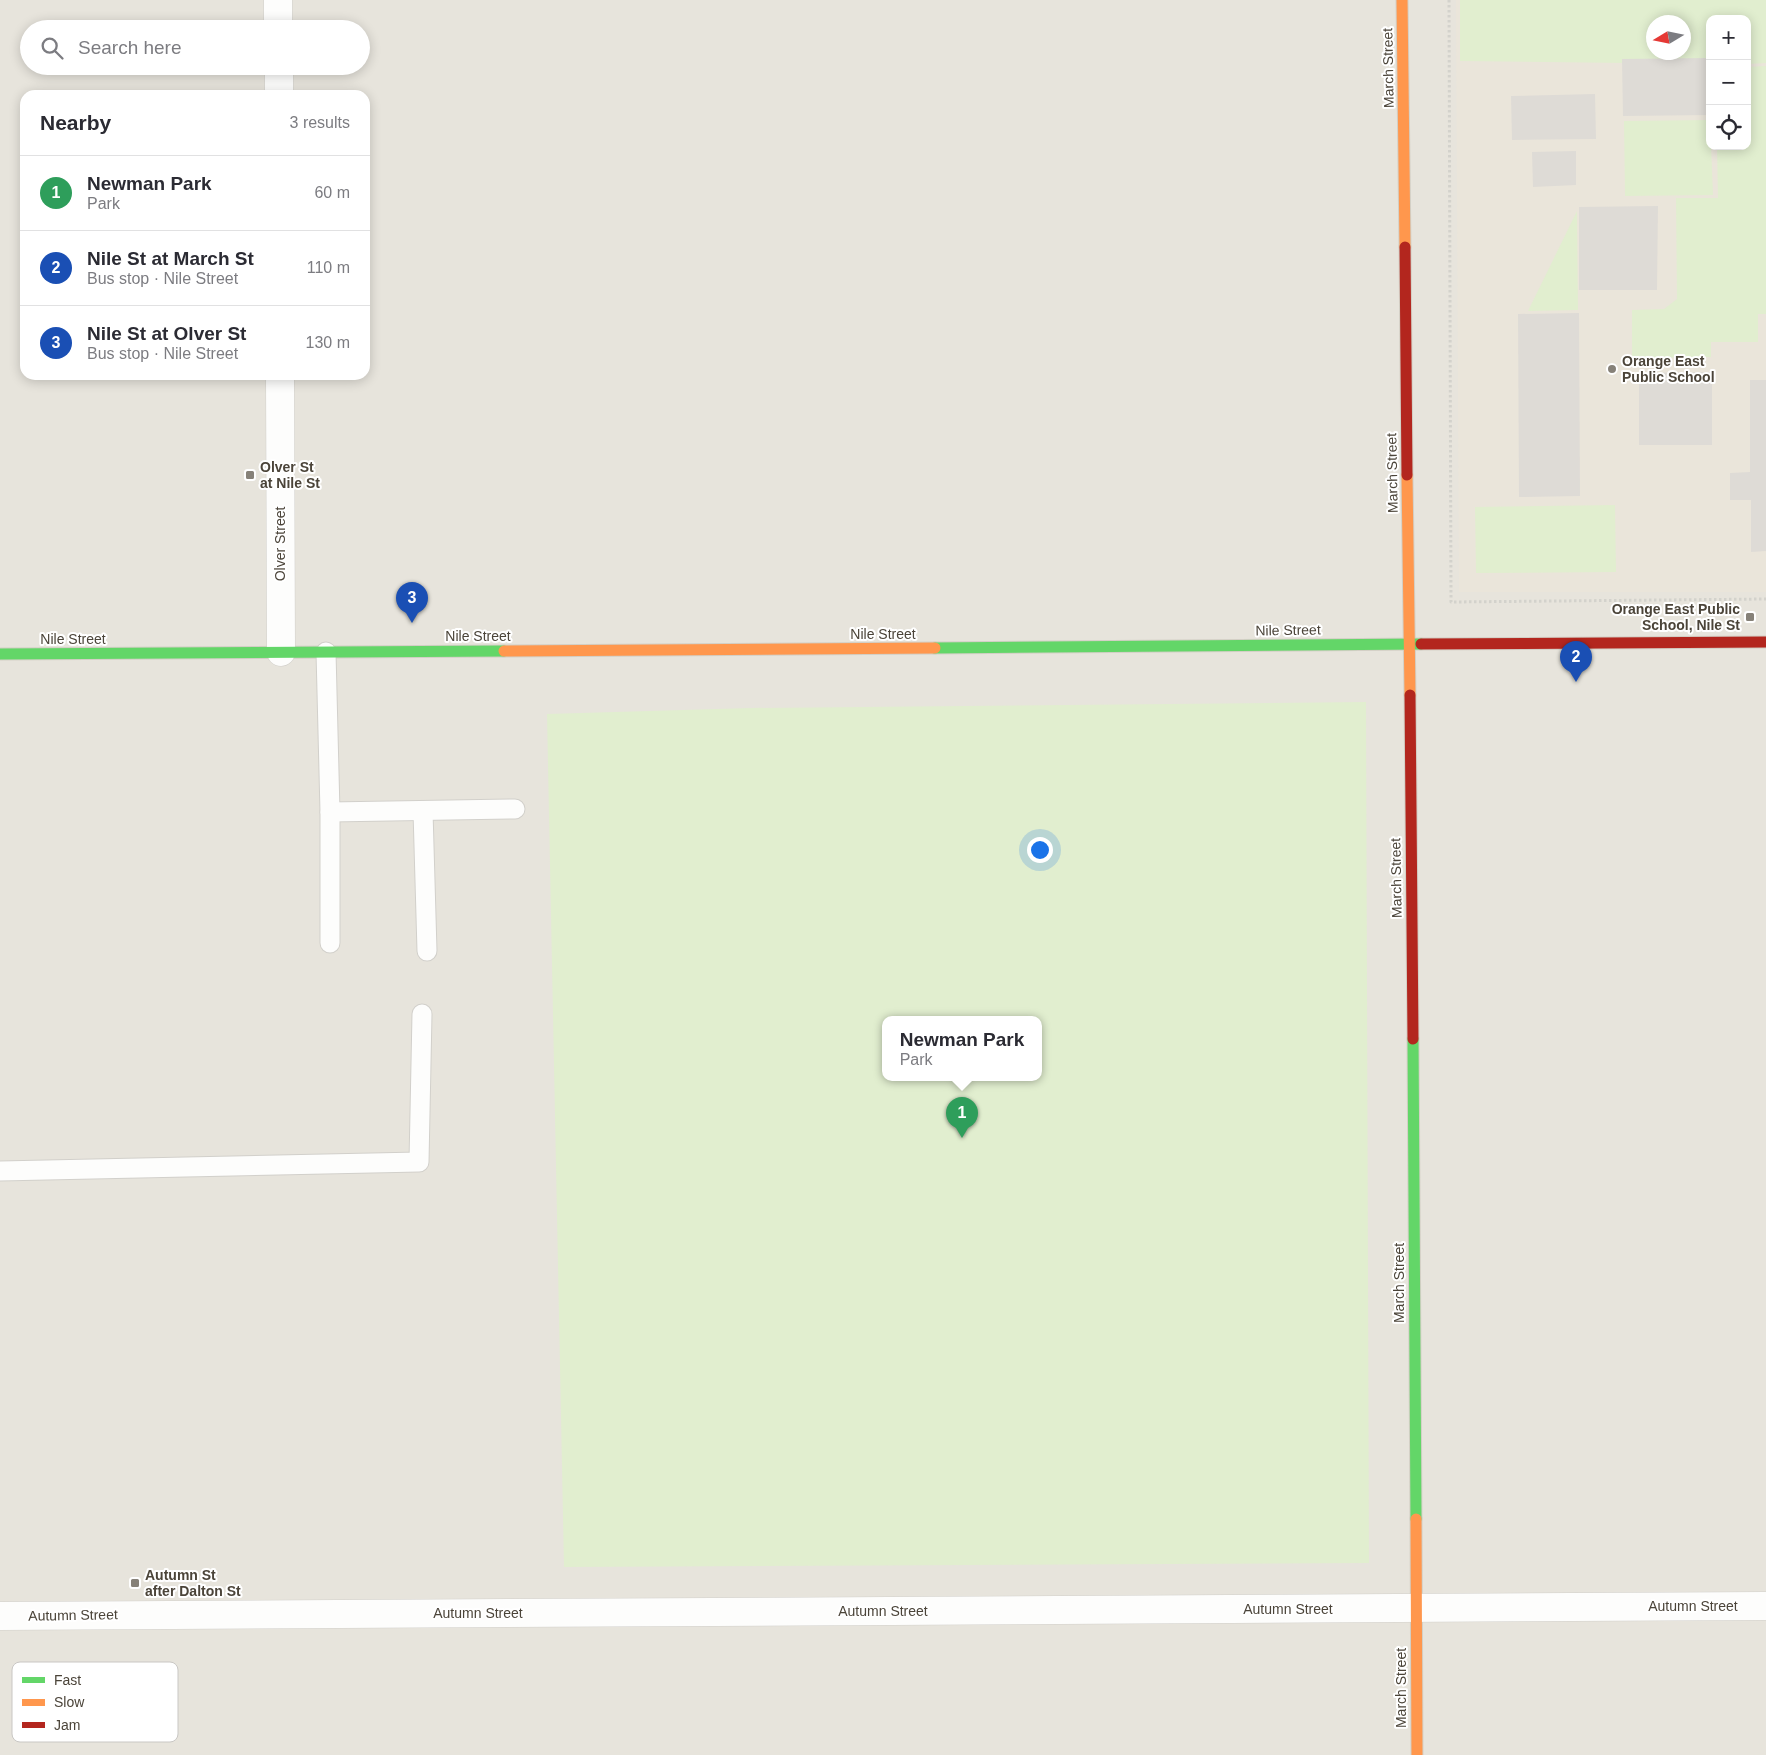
<!DOCTYPE html>
<meta charset="utf-8">
<style>
:root{--surface:#fff;--page:#f7f7f7;--text:#2b2b33;--muted:#7c7c81;--line:#e1e1e2;--accent:#868178}
body{margin:0;font-family:Helvetica,sans-serif;background:var(--page);color:var(--text)}
.controls{position:absolute;right:15px;top:15px;display:grid;overflow:hidden;border-radius:10px;box-shadow:0 2px 12px #0003}
.controls button{width:45px;height:45px;display:grid;place-items:center;padding:0;border:0;border-bottom:1px solid var(--line);background:var(--surface);color:var(--text);font:25px sans-serif}
.compass{position:absolute;left:1646px;top:15px;width:45px;height:45px;border-radius:50%;background:var(--surface);box-shadow:0 2px 12px #0003;rotate:260deg}
.you{position:absolute;left:1039px;top:849px;width:18px;height:18px;margin:-12px;border:4px solid #fff;border-radius:50%;background:#1a73e8;box-shadow:0 0 0 8px #1a73e833}
.badge{display:grid;place-items:center;width:32px;height:32px;border-radius:50%;background:var(--accent);color:#fff;font-size:16px;font-weight:700}
.pin{position:absolute;translate:-50% -41px;filter:drop-shadow(0 1px 2px #0008)}
.pin::after{content:'';position:absolute;top:26px;width:18px;height:15px;background:inherit;clip-path:polygon(0 0,100% 0,50% 100%)}
.popup{position:absolute;left:882px;top:1016px;width:160px;height:65px;box-sizing:border-box;display:grid;place-content:center;border-radius:10px;background:var(--surface);filter:drop-shadow(0 1px 4px #0005);font-size:16px;white-space:nowrap;color:var(--muted)}
.popup b{font-size:19px;color:var(--text)}
.popup::after{content:'';position:absolute;left:50%;top:100%;margin-left:-10px;border:10px solid transparent;border-top-color:var(--surface)}
.list{margin:0;padding:0;list-style:none}
h2{display:flex;justify-content:space-between;align-items:center;height:65px;margin:0;padding:0 20px;font-size:21px}
h2 small{font-size:16px;font-weight:400;color:var(--muted)}
.list li{display:grid;grid-template-columns:32px 1fr auto;gap:15px;align-items:center;box-sizing:border-box;height:75px;padding:0 20px;border-top:1px solid var(--line)}
.list b{display:block;font-size:19px;white-space:nowrap}
.list p{margin:0;font-size:16px;white-space:nowrap;color:var(--muted)}
.list em{font-size:16px;font-style:normal;color:var(--muted)}
.icon{flex:none;width:28px;height:28px;fill:none;stroke:currentColor;stroke-width:2;stroke-linecap:round;stroke-linejoin:round}
.map{position:relative;flex:none;width:1766px;height:1755px;overflow:hidden}
.search{position:absolute;background:var(--surface);box-shadow:0 2px 12px #0003;left:20px;top:20px;width:350px;height:55px;display:flex;align-items:center;gap:12px;box-sizing:border-box;padding:0 18px;border-radius:28px;color:var(--muted);font-size:19px}
.panel{position:absolute;background:var(--surface);box-shadow:0 2px 12px #0003;left:20px;top:90px;width:350px;height:290px;border-radius:15px}
.map>svg:first-child{display:block}
.residential{fill:#e7e4dc;fill-rule:evenodd}
.education{fill:#eae5da;fill-rule:evenodd}
.green{fill:#e1eecf;fill-rule:evenodd}
.building{fill:#dedbd6}
.lines{fill:none;stroke-linecap:round;stroke-linejoin:round}
.lane-casing{stroke:#d2d0cb;stroke-width:21}
.street-casing{stroke:#d2d0cb;stroke-width:29}
.fast-casing{stroke:#d3cfc5;stroke-width:13}
.slow-casing{stroke:#d3cfc5;stroke-width:13}
.jam-casing{stroke:#d3cfc5;stroke-width:13}
.path{stroke:#d3d2cc;stroke-width:3;stroke-dasharray:2.5 2.5;stroke-linecap:butt}
.lane{stroke:#fdfdfc;stroke-width:19}
.street{stroke:#fdfdfc;stroke-width:28}
.fast{stroke:#63d668;stroke-width:11}
.slow{stroke:#ff974d;stroke-width:11}
.jam{stroke:#b3261e;stroke-width:11}
.poi-dot{fill:#868178;stroke:#fff;stroke-width:2}
.labels{text-anchor:middle;dominant-baseline:central;stroke-width:4;stroke-linejoin:round;paint-order:stroke}
.street-label{font-size:14px;fill:#4b4439;stroke:#fff}
.poi-label{font-size:14px;font-weight:bold;fill:#4b4439;stroke:#fff;text-anchor:start}
.key{fill:#fff;stroke:#c9c7c4;stroke-width:1}
.key-label{font-size:14px;fill:#4b4439}
</style>
<div class="map">
<svg width="1766" height="1755" viewBox="0 0 1766 1755">
<rect width="100%" height="100%" fill="#f4f2ee"/>
<path class="residential" d="M0,0h1766v1755h-1766zM1710,19h37v127h-37zM1654,22h30v30h-30zM29,29h332v37h-332zM25,95h340v280h-340zM886,1019h152v58h-152z"/>
<path class="education" d="M1456,0h310v592h-307zM1710,19h37v127h-37zM1654,22h30v30h-30z"/>
<g class="green">
<path d="M1460,0h306v63l-19,1v-45h-37v45l-250,-3zM1654,22h30v30h-30z"/>
<path d="M1766,66v248h-8v28h-47v15l-79,1v-48l32,-1 13,-10 -1,-101h42l-1,-52h30v-79z"/>
<path d="M1710,120l3,75 -88,1 -1,-75z"/>
<path d="M1577,211l1,99 -50,1z"/>
<path d="M1615,505l1,67 -140,1 -1,-66z"/>
<path d="M1366,702l3,861 -805,4 -17,-853 204,-6zM1038,1019v58h-152v-58z"/>
</g>
<g class="building">
<path d="M1709,58l1,57 -87,1 -1,-57z"/>
<path d="M1595,94l1,45 -84,1 -1,-44z"/>
<path d="M1576,151v34l-43,2 -1,-35z"/>
<path d="M1658,206l-1,84h-78v-83z"/>
<path d="M1579,313l1,183 -61,1 -1,-183z"/>
<path d="M1712,372v73h-73v-72z"/>
<path d="M1750,380h16v171l-15,1v-52h-21v-27l20,-1z"/>
</g>
<g class="lines">
<defs>
<g id="lane">
<path d="M326,652l4,160 185,-3"/>
<path d="M423,811l4,140"/>
<path d="M330,812v131"/>
<path d="M0,1171l419,-9 3,-148"/>
</g>
<g id="street">
<path d="M278,0v29"/>
<path d="M279,66v29"/>
<path d="M280,375l1,277"/>
<path d="M0,1616l1766,-10"/>
</g>
<g id="fast">
<path d="M935,648l486,-4"/>
<path d="M0,654l504,-3"/>
<path d="M1413,1039l3,480"/>
</g>
<g id="slow">
<path d="M1402,0l3,247"/>
<path d="M1407,475l3,220"/>
<path d="M504,651l431,-3"/>
<path d="M1416,1519l1,236"/>
</g>
<g id="jam">
<path d="M1405,247l2,228"/>
<path d="M1421,644l345,-2"/>
<path d="M1410,695l3,344"/>
</g>
</defs>
<use href="#lane" class="lane-casing"/>
<use href="#street" class="street-casing"/>
<use href="#fast" class="fast-casing"/>
<use href="#slow" class="slow-casing"/>
<use href="#jam" class="jam-casing"/>
<path class="path" d="M1449,0l2,602 315,-3"/>
<use href="#lane" class="lane"/>
<use href="#street" class="street"/>
<use href="#fast" class="fast"/>
<use href="#slow" class="slow"/>
<use href="#jam" class="jam"/>
</g>
<g class="poi-dot">
<circle cx="1612" cy="369" r="5"/>
<rect x="245" y="470" width="10" height="10" rx="2.5"/>
<rect x="1745" y="612" width="10" height="10" rx="2.5"/>
<rect x="130" y="1578" width="10" height="10" rx="2.5"/>
</g>
<g class="labels">
<g class="street-label">
<text transform="translate(1388 68) rotate(-91)">March Street</text>
<text transform="translate(1392 473) rotate(-91)">March Street</text>
<text transform="translate(280 544) rotate(-90)">Olver Street</text>
<text transform="translate(1288 630) rotate(-1)">Nile Street</text>
<text x="883" y="634">Nile Street</text>
<text x="478" y="636">Nile Street</text>
<text x="73" y="639">Nile Street</text>
<text transform="translate(1396 878) rotate(-91)">March Street</text>
<text transform="translate(1399 1283) rotate(-90)">March Street</text>
<text x="1693" y="1606">Autumn Street</text>
<text x="1288" y="1609">Autumn Street</text>
<text x="883" y="1611">Autumn Street</text>
<text x="478" y="1613">Autumn Street</text>
<text transform="translate(73 1615) rotate(-1)">Autumn Street</text>
<text transform="translate(1401 1688) rotate(-90)">March Street</text>
</g>
<g class="poi-label">
<text x="1622" y="361">Orange East<tspan x="1622" dy="16">Public School</tspan></text>
<text x="260" y="467">Olver St<tspan x="260" dy="16">at Nile St</tspan></text>
<text x="1740" y="609" text-anchor="end">Orange East Public<tspan x="1740" dy="16">School, Nile St</tspan></text>
<text x="145" y="1575">Autumn St<tspan x="145" dy="16">after Dalton St</tspan></text>
</g>
</g>
<rect x="12" y="1662" width="166" height="80" rx="8" class="key"/>
<rect x="22" y="1677" width="23" height="6" fill="#63d668"/>
<rect x="22" y="1699" width="23" height="7" fill="#ff974d"/>
<rect x="22" y="1722" width="23" height="6" fill="#b3261e"/>
<g class="key-label">
<text x="54" y="1685">Fast</text>
<text x="54" y="1707">Slow</text>
<text x="54" y="1730">Jam</text>
</g>
</svg>
<div class="controls">
<button>+</button>
<button>−</button>
<button><svg class="icon" aria-label="locate" viewBox="0 0 24 24"><circle cx="12" cy="12" r="6"/><path d="M12 2v4M12 18v4M2 12h4M18 12h4"/></svg></button>
</div>
<svg class="compass" viewBox="-18 -18 36 36"><path d="M0-13l5 13h-10z" fill="#e53935"/><path d="M0 13l5-13h-10z" fill="#7c7c81"/></svg>
<div class="you"></div>
<div class="pin badge" style="left:962px;top:1138px;background:#2e9e5b">1</div>
<div class="popup"><b>Newman Park</b>Park</div>
<div class="pin badge" style="left:1576px;top:682px;background:#1a4fb4">2</div>
<div class="pin badge" style="left:412px;top:623px;background:#1a4fb4">3</div>
<div class="search"><svg class="icon" aria-label="search" viewBox="0 0 24 24"><circle cx="10" cy="10" r="6"/><path d="M15 15l6 6"/></svg>Search here</div>
<section class="panel">
<h2>Nearby<small>3 results</small></h2>
<ul class="list">
<li><span class="badge" style="background:#2e9e5b">1</span><div><b>Newman Park</b><p>Park</p></div><em>60 m</em></li>
<li><span class="badge" style="background:#1a4fb4">2</span><div><b>Nile St at March St</b><p>Bus stop · Nile Street</p></div><em>110 m</em></li>
<li><span class="badge" style="background:#1a4fb4">3</span><div><b>Nile St at Olver St</b><p>Bus stop · Nile Street</p></div><em>130 m</em></li>
</ul>
</section>
</div>
